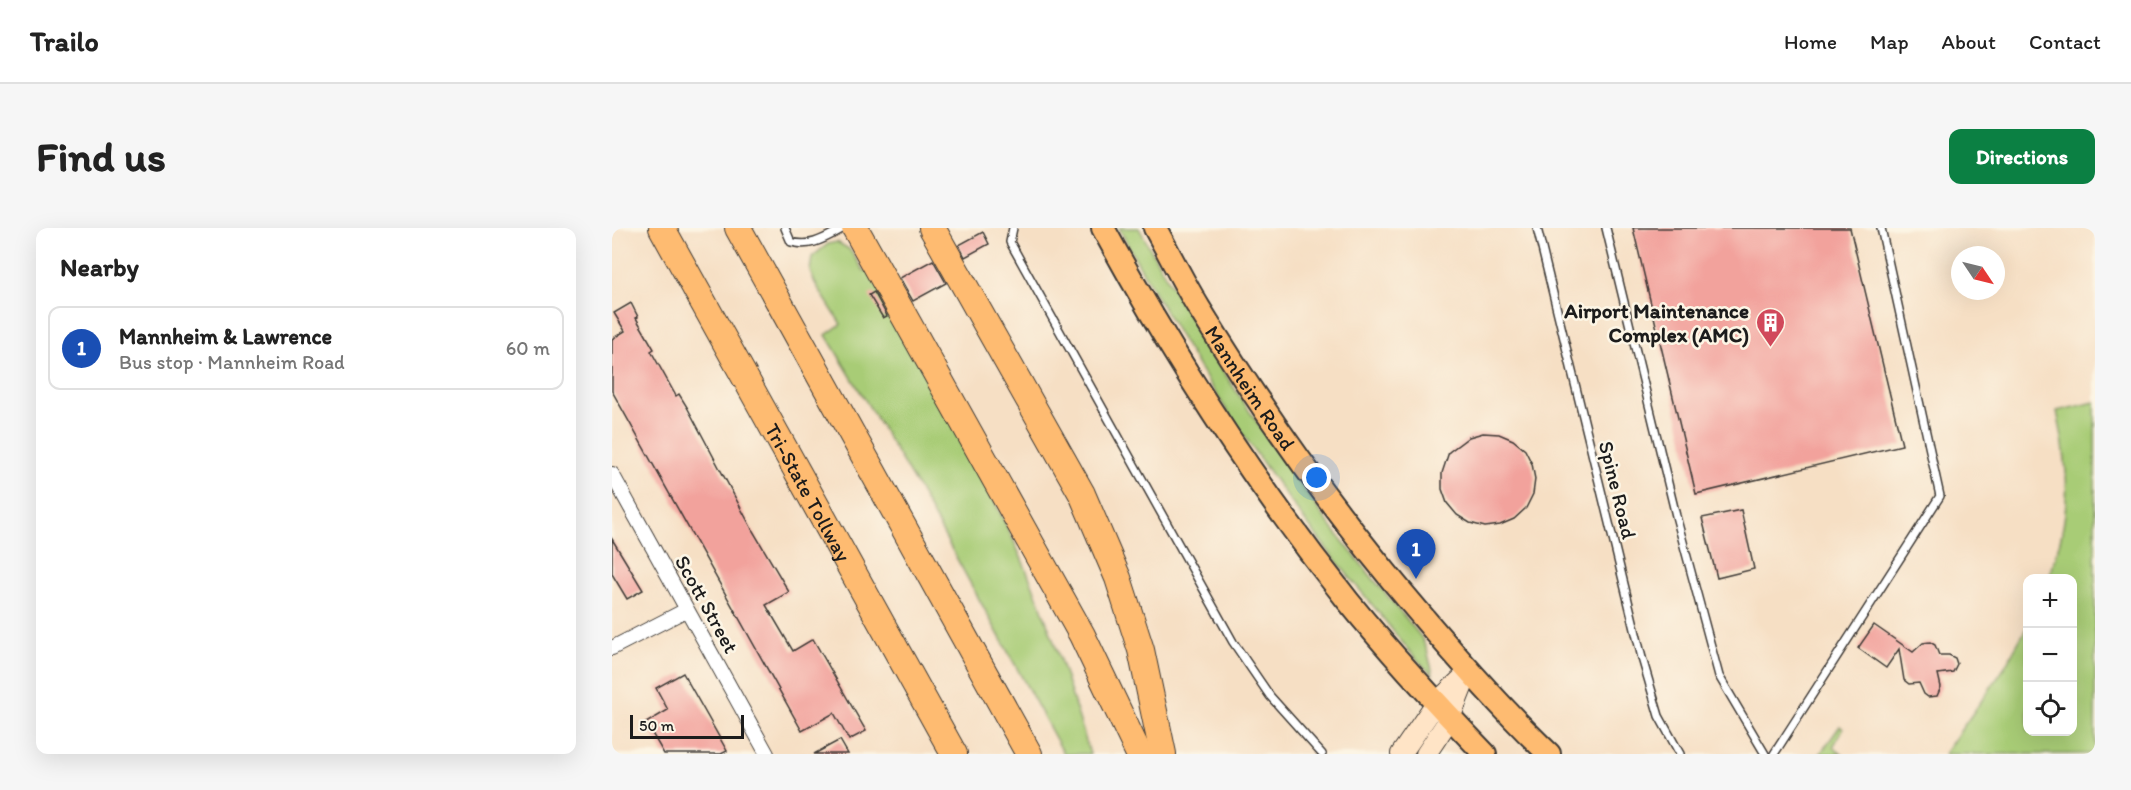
<!DOCTYPE html>
<meta charset="utf-8">
<style>
:root{--surface:#fff;--page:#f6f6f6;--text:#222;--muted:#767676;--line:#e0e0e0;--accent:#0b8043}
body{margin:0;font-family:Itim,sans-serif;background:var(--page);color:var(--text)}
.controls{position:absolute;right:18px;bottom:18px;display:grid;overflow:hidden;border-radius:12px;box-shadow:0 6px 24px #0002}
.controls button{width:54px;height:54px;display:grid;place-items:center;padding:0;border:0;border-bottom:2px solid var(--line);background:var(--surface);color:var(--text);font:30px sans-serif}
.compass{position:absolute;left:1339px;top:18px;width:54px;height:54px;border-radius:50%;background:var(--surface);box-shadow:0 6px 24px #0002;rotate:125deg}
.scale{position:absolute;left:18px;bottom:15px;width:114px;box-sizing:border-box;padding-left:6px;border:3px solid #1c1c1c;border-top:0;font-size:16px;line-height:21px;white-space:nowrap;color:#1c1c1c;-webkit-text-stroke:4px #fcf5e5;paint-order:stroke}
.you{position:absolute;left:705px;top:250px;width:21px;height:21px;margin:-15px;border:4px solid #fff;border-radius:50%;background:#1a73e8;box-shadow:0 0 0 9px #1a73e833}
.badge{display:grid;place-items:center;width:39px;height:39px;border-radius:50%;background:var(--accent);color:#fff;font-size:20px;font-weight:700}
.pin{position:absolute;translate:-50% -50px;filter:drop-shadow(0 2px 3px #0008)}
.pin::after{content:'';position:absolute;top:32px;width:21px;height:18px;background:inherit;clip-path:polygon(0 0,100% 0,50% 100%)}
.list{margin:0;padding:0;list-style:none}
h2{display:flex;justify-content:space-between;align-items:center;height:78px;margin:0;padding:0 24px;font-size:26px}
h2 small{font-size:20px;font-weight:400;color:var(--muted)}
.list li{display:grid;grid-template-columns:39px 1fr auto;gap:18px;align-items:center;box-sizing:border-box;height:84px;margin:0 12px 12px;padding:0 12px;border:2px solid var(--line);border-radius:12px}
.list b{display:block;font-size:22px;white-space:nowrap}
.list p{margin:0;font-size:20px;white-space:nowrap;color:var(--muted)}
.list em{font-size:20px;font-style:normal;color:var(--muted)}
.icon{flex:none;width:33px;height:33px;fill:none;stroke:currentColor;stroke-width:2;stroke-linecap:round;stroke-linejoin:round}
.map{position:relative;flex:none;width:1483px;height:526px;overflow:hidden;border-radius:12px}
header{display:flex;align-items:center;gap:36px;box-sizing:border-box;height:84px;padding:0 30px;background:var(--surface);border-bottom:2px solid var(--line)}
header strong{font-size:28px}
nav{display:flex;gap:33px;margin-inline-start:auto;font-size:21px}
.intro{display:flex;align-items:center;justify-content:space-between;box-sizing:border-box;height:144px;padding:0 36px}
h1{margin:0;font-size:42px}
.button{padding:15px 27px;border-radius:12px;background:var(--accent);color:#fff;font-size:21px;font-weight:700}
main{display:flex;gap:36px;padding:0 36px}
aside{flex:1;background:var(--surface);border-radius:12px;box-shadow:0 6px 24px #0002}
.map>svg:first-child{display:block}
.green{fill:#a8cc76;stroke:#627449;stroke-width:1.5}
.building{fill:#f2a29c}
.lines{fill:none;stroke-linecap:round;stroke-linejoin:round}
.lane-casing{stroke:#3d3935;stroke-width:10}
.street-casing{stroke:#3d3935;stroke-width:16}
.secondary-casing{stroke:#3d3935;stroke-width:22}
.primary-casing{stroke:#3d3935;stroke-width:26}
.highway-casing{stroke:#3d3935;stroke-width:28}
.lane{stroke:#fff;stroke-width:7}
.street{stroke:#fff;stroke-width:14}
.secondary{stroke:#ffe4c6;stroke-width:20}
.primary{stroke:#febb71;stroke-width:22}
.highway{stroke:#febb71;stroke-width:26}
.labels{text-anchor:middle;dominant-baseline:central;stroke-width:5;stroke-linejoin:round;paint-order:stroke}
.poi-label{font-size:21px;font-weight:bold;fill:#1c1c1c;stroke:#fcf5e5;text-anchor:end}
.street-label{font-size:21px;fill:#1c1c1c;stroke:#fcf5e5}
</style>
<header>
<strong>Trailo</strong>
<nav><a>Home</a><a>Map</a><a>About</a><a>Contact</a></nav>
</header>
<div class="intro"><h1>Find us</h1><a class="button">Directions</a></div>
<main>
<aside>
<h2>Nearby<small></small></h2>
<ul class="list">
<li><span class="badge" style="background:#1a4fb4">1</span><div><b>Mannheim &amp; Lawrence</b><p>Bus stop · Mannheim Road</p></div><em>60 m</em></li>
</ul>
</aside>
<div class="map">
<svg width="1483" height="526" viewBox="0 0 1483 526">
<rect width="100%" height="100%" fill="#fcf5e5"/>
<filter id="ink" filterUnits="userSpaceOnUse"><feTurbulence type="fractalNoise" baseFrequency=".0167" numOctaves="2"/><feDisplacementMap in="SourceGraphic" scale="12" xChannelSelector="R" yChannelSelector="G"/><feConvolveMatrix kernelMatrix="1 2 1 2 8 2 1 2 1" color-interpolation-filters="sRGB"/></filter>
<filter id="wash" filterUnits="userSpaceOnUse"><feTurbulence type="fractalNoise" baseFrequency=".008" numOctaves="4" result="noise"/><feDisplacementMap in="SourceGraphic" scale="24" xChannelSelector="R" yChannelSelector="G"/><feGaussianBlur stdDeviation="1.35" result="paint"/><feColorMatrix in="noise" values="0 0 0 0 0 0 0 0 0 0 0 0 0 0 0 0 0 1.4 0 .05"/><feComposite in="paint" operator="in"/></filter>
<g filter="url(#wash)">
<rect width="100%" height="100%" fill="#f6dfc4"/>
<g class="green">
<path d="M507,0h20c53,99 115,194 182,285 32,43 67,83 100,124l6,13 6,24c-13,-7 -43,-47 -54,-61 -100,-118 -188,-248 -260,-385z"/>
<path d="M225,14l12,7 15,22 7,-2c46,87 95,174 138,262 34,71 58,148 81,223h-26l-147,-268 -91,-151 15,-11 -26,-41 -5,-12 2,-14 16,-13z"/>
<path d="M1483,174v352h-151l57,-81 26,-46 1,104h44v-153h-24c24,-60 22,-105 9,-167z"/>
<path d="M1228,498l3,3 -10,18 9,7h-22z"/>
</g>
<g id="blocks">
<g class="building">
<path d="M1021,0h217l52,217 -206,49z"/>
<path d="M371,4l6,12 -24,13 -6,-12z"/>
<path d="M321,32l13,23 -33,18 -13,-23z"/>
<path d="M262,64l13,24 -4,2 -14,-23z"/>
<path d="M19,75l7,14 -2,1 18,31 -3,2 25,45 3,-2 8,13 66,124 36,61 -23,13 27,46 20,-12 53,92 -17,9 -15,-27 -32,18 -190,-340v-52l13,-8 -11,-18z"/>
<path d="M871,205l16,1 14,6 12,10 7,14 3,15 -2,15 -7,14 -12,11 -14,6 -15,2 -15,-4 -13,-8 -10,-12 -5,-14v-16l7,-21 20,-15z"/>
<path d="M1129,282l13,59 -37,9 -15,-60z"/>
<path d="M0,311l31,51 -16,9 -15,-25z"/>
<path d="M1262,397l39,27 10,-9 7,-1 5,3 4,10h10l6,3 2,6 -4,8 -15,2 3,13 -4,9 -9,1 -4,-3 -5,-11 -10,1 -5,-4 -5,-31 -13,19 -28,-20z"/>
<path d="M71,445l44,78 -6,3h-57l-18,-31 22,-13 -12,-22z"/>
<path d="M228,512l8,14h-34z"/>
</g>
</g>
</g>
<g filter="url(#ink)">
<use href="#blocks" fill-opacity="0" stroke="#3d3935" stroke-width="1.5"/>
<g class="lines">
<defs>
<g id="lane">
<path d="M173,0l6,14c21,6 35,-5 53,-14"/>
<path d="M401,0l-3,14 223,400 37,54 52,58"/>
<path d="M925,0l105,430 17,58 21,38"/>
<path d="M994,0l70,288 43,160 46,78"/>
<path d="M1162,526l166,-258 -59,-268"/>
</g>
<g id="street">
<path d="M0,246l155,280"/>
<path d="M0,420l74,-38"/>
</g>
<g id="secondary">
<path d="M789,526l35,-51 33,-31"/>
<path d="M814,526l24,-36 15,-38"/>
</g>
<g id="primary">
<path d="M491,0c71,131 152,256 245,373 43,53 89,103 137,153"/>
<path id="s1" d="M543,0c15,27 28,54 44,80 65,106 137,207 218,302 42,50 85,99 132,144"/>
</g>
<g id="highway">
<path id="s2" d="M50,0l292,526"/>
<path d="M126,0l291,526"/>
<path d="M243,0l227,407 57,119"/>
<path d="M320,0l150,266 36,84 23,72 22,104"/>
</g>
</defs>
<use href="#lane" class="lane-casing"/>
<use href="#street" class="street-casing"/>
<use href="#secondary" class="secondary-casing"/>
<use href="#primary" class="primary-casing"/>
<use href="#highway" class="highway-casing"/>
<use href="#lane" class="lane"/>
<use href="#street" class="street"/>
<use href="#secondary" class="secondary"/>
<use href="#primary" class="primary"/>
<use href="#highway" class="highway"/>
</g>
</g>
<defs>
<symbol id="building-pin" viewBox="-11 -11 22 30"><path d="M0 17L-7.5 6A9.5 9.5 0 1 1 7.5 6Z" fill="#d1495b" stroke="#fcf5e5"/><path d="M-4-6H4V6H1V3H-1V6H-4ZM-2.5-4.3h1.7v1.8h-1.7ZM.8-4.3h1.7v1.8H.8ZM-2.5-1h1.7V.8h-1.7ZM.8-1h1.7V.8H.8Z" fill="#fff"/></symbol>
</defs>
<g fill-rule="evenodd">
<use href="#building-pin" x="1142" y="78" width="33" height="45"/>
</g>
<g class="labels">
<g class="poi-label">
<text x="1137" y="82">Airport Maintenance<tspan x="1137" dy="24">Complex (AMC)</tspan></text>
</g>
<g class="street-label">
<text stroke="none"><textPath href="#s1" startOffset="186">Mannheim Road</textPath></text>
<text transform="translate(1006 262) rotate(76)">Spine Road</text>
<text stroke="none"><textPath href="#s2" startOffset="302">Tri-State Tollway</textPath></text>
<text transform="translate(95 376) rotate(61)">Scott Street</text>
</g>
</g>
</svg>
<div class="controls">
<button>+</button>
<button>−</button>
<button><svg class="icon" aria-label="locate" viewBox="0 0 24 24"><circle cx="12" cy="12" r="6"/><path d="M12 2v4M12 18v4M2 12h4M18 12h4"/></svg></button>
</div>
<svg class="compass" viewBox="-18 -18 36 36"><path d="M0-13l5 13h-10z" fill="#e53935"/><path d="M0 13l5-13h-10z" fill="#767676"/></svg>
<div class="scale">50 m</div>
<div class="you"></div>
<div class="pin badge" style="left:804px;top:351px;background:#1a4fb4">1</div>
</div>
</main>
